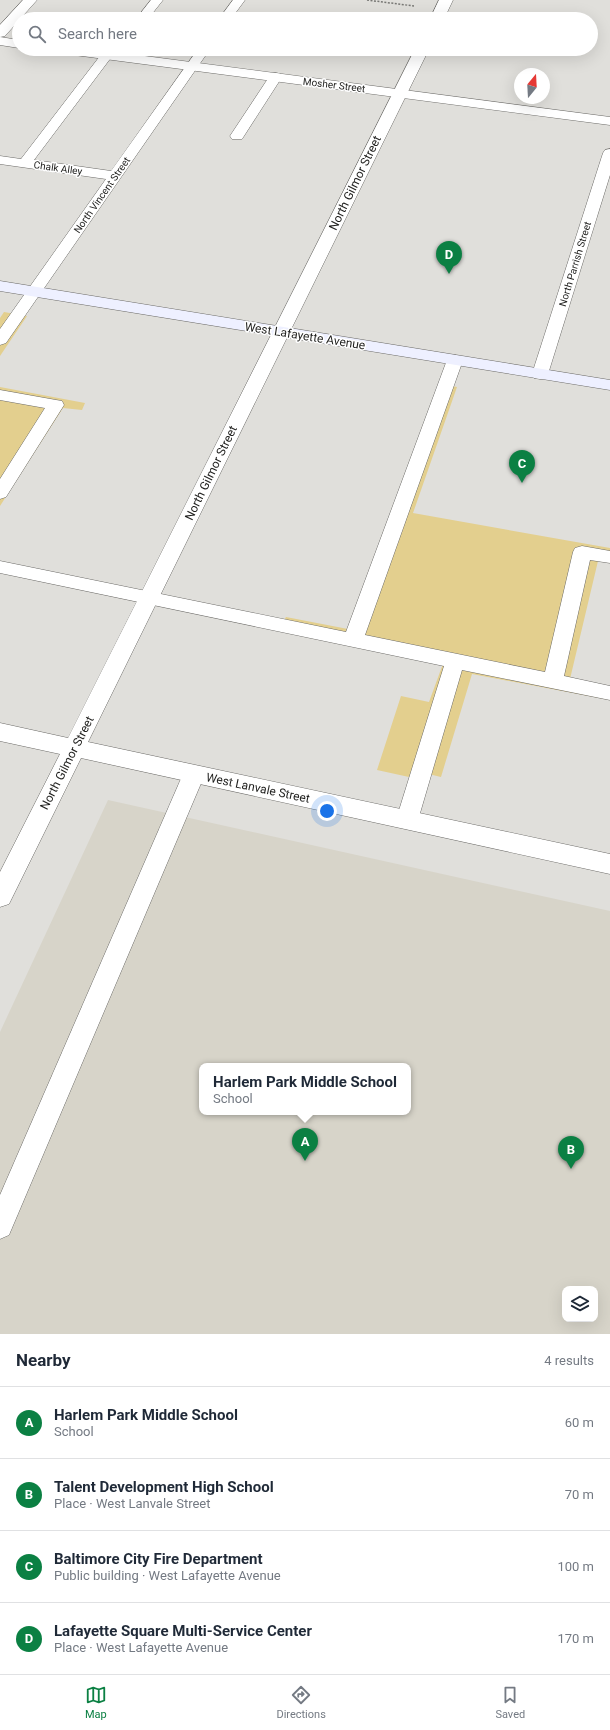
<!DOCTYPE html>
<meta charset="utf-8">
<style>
:root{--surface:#fff;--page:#f2f2f3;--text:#1f2937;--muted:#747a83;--line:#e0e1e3;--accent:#0b8043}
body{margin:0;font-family:Roboto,sans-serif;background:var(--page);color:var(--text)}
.controls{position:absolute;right:12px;bottom:12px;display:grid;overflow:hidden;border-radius:8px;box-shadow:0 4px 16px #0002}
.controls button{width:36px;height:36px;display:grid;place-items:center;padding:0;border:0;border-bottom:1px solid var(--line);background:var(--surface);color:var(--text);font:20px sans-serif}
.compass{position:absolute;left:514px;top:68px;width:36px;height:36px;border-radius:50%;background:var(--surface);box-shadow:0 4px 16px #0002;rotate:18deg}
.you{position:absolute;left:327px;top:811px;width:14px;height:14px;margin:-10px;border:3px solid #fff;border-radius:50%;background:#1a73e8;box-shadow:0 0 0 6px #1a73e833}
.badge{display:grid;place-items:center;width:26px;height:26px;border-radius:50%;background:var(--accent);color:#fff;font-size:13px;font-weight:700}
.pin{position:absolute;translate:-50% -33px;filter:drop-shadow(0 1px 2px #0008)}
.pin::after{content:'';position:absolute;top:21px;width:14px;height:12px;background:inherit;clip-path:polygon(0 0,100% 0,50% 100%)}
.popup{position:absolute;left:199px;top:1063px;width:212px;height:52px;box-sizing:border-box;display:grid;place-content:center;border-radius:8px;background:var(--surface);filter:drop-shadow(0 1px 3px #0005);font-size:13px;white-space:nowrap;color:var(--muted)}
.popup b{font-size:15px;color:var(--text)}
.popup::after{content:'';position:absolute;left:50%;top:100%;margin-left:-8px;border:8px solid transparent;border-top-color:var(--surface)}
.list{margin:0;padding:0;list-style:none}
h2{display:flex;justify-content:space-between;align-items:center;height:52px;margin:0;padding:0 16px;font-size:17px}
h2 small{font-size:13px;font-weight:400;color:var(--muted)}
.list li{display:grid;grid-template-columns:26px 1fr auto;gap:12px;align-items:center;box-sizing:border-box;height:72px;padding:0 16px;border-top:1px solid var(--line)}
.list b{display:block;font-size:15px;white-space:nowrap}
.list p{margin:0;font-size:13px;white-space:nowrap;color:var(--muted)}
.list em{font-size:13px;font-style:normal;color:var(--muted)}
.icon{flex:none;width:22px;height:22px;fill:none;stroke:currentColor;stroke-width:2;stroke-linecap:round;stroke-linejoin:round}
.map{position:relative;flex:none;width:610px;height:1334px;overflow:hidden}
.search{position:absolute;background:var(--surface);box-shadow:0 4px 16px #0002;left:12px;right:12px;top:12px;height:44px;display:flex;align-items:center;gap:10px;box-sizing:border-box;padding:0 14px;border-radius:22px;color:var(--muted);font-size:15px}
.sheet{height:340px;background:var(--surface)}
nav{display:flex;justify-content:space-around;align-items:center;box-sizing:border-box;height:56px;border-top:1px solid var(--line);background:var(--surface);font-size:11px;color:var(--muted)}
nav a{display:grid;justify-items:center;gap:2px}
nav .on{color:var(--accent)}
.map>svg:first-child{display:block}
.built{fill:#d7d4c9;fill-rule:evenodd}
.green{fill:#e3cf8e}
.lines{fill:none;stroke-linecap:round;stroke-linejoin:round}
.service-casing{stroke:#6b6a67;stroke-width:1}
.minor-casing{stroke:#6b6a67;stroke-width:1}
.tertiary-casing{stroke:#6b6a67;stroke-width:1}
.secondary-casing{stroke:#6b6a67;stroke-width:1}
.path{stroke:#787875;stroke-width:1.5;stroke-dasharray:2 1.5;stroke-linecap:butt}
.service{fill:#fff;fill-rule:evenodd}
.minor{fill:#fff;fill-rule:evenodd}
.tertiary{fill:#fff;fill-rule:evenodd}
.secondary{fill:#eef0ff;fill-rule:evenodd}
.labels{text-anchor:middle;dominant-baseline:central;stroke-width:3;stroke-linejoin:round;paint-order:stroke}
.far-street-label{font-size:10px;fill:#1e1e1c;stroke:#fff}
.street-label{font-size:12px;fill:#1e1e1c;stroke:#fff}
</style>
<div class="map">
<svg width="610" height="1334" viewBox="0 0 610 1334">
<rect width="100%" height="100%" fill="#e0dfdb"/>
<path class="built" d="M108,800l502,111v423h-610v-302zM202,1066h206v46h-206zM565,1289h30v30h-30z"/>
<g class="green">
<path d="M4,312l23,4 -27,40v-38z"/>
<path d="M443,384l14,3 -44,126 197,35v15l-12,-2 -28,118 40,8v13l-138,-26 -31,103 -29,-7 -3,7 -32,-7 24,-74 28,6 15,-41 -160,-41 2,-3 67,13z"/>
<path d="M0,387l85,16 -3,7 -19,-2 -63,98z"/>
</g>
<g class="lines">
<defs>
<g id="service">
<path d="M151,0h12l-15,19h-12z"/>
<path d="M233,0h12l-14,19h-12z"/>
<path d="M198,49h12l-204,294 -6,2v-16l106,-150 -106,-15v-8l21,3 82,-107h8l2,3 -79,105 77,11z"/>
<path d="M276,73l5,1 1,3 -38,59 -2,3h-10l-2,-3 41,-62z"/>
<path d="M610,149v26l-62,199 -2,4 -6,1 -6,-1 -2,-4 71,-221 2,-3z"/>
<path d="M455,355l6,2 2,3 -98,275 180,37 28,-120 2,-4 7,-2 28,5v12l-20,-3 -26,116 46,10v14l-148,-30 -44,150 -3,6 -8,3 -8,-3 -3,-6 48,-154 -444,-93v-12l346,71 101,-272 2,-3z"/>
<path d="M0,390l56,10 6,1 2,4 -58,92 -6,2v-20l45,-71 -45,-8z"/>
<path d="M194,766l8,2 3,6 -196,461 -9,4v-44l183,-421 3,-6z"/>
</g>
<g id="minor">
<path d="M23,0h14l-32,36 -5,1v-12z"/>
<path d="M439,0h14l-9,19h-14z"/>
<path d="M415,49h14l-341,693 522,112v20l-529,-116 -72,146 -9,3v-35l60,-118 -60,-13v-18l68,15z"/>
</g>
<g id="tertiary">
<path d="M0,37l19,3v8l-19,-3z"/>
<path d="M52,49h39l519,68v8l-551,-72 -5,-1z"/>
</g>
<path id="secondary" d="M0,281l610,99v10l-610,-99z"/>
</defs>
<use href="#service" class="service-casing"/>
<use href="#minor" class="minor-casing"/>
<use href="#tertiary" class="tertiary-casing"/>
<use href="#secondary" class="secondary-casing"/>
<path class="path" d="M367,0l47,6"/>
<use href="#service" class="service"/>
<use href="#minor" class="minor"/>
<use href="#tertiary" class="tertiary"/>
<use href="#secondary" class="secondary"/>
</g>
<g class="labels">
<g class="far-street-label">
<text transform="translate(334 85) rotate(7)">Mosher Street</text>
<text transform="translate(58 168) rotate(8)">Chalk Alley</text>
<text transform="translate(102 195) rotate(-55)">North Vincent Street</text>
<text transform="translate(575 264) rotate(-73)">North Parrish Street</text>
</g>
<g class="street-label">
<text transform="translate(355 183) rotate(-64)">North Gilmor Street</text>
<text transform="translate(305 336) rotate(9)">West Lafayette Avenue</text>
<text transform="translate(211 473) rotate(-64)">North Gilmor Street</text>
<text transform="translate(67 763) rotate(-63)">North Gilmor Street</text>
<text transform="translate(258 788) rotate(12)">West Lanvale Street</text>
</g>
</g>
</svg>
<div class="controls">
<button><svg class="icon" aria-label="layers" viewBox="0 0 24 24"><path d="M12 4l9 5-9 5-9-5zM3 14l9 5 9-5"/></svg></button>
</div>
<svg class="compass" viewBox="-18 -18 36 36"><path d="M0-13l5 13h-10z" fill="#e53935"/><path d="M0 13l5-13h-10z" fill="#747a83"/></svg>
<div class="you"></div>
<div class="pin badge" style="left:305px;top:1161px">A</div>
<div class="popup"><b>Harlem Park Middle School</b>School</div>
<div class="pin badge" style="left:571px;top:1169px">B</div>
<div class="pin badge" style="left:522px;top:483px">C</div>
<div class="pin badge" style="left:449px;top:274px">D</div>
<div class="search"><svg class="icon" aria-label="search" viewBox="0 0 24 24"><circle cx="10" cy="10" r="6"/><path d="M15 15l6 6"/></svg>Search here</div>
</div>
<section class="sheet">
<h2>Nearby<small>4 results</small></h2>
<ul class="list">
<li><span class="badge">A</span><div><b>Harlem Park Middle School</b><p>School</p></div><em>60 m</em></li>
<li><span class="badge">B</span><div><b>Talent Development High School</b><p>Place · West Lanvale Street</p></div><em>70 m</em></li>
<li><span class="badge">C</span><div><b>Baltimore City Fire Department</b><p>Public building · West Lafayette Avenue</p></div><em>100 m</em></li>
<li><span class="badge">D</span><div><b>Lafayette Square Multi-Service Center</b><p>Place · West Lafayette Avenue</p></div><em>170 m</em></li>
</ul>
</section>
<nav>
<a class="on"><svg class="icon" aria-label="map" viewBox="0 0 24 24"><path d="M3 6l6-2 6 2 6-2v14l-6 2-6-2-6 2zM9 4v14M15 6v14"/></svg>Map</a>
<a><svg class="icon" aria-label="directions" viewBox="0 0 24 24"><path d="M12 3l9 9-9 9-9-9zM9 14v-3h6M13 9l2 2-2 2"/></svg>Directions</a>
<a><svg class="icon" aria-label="saved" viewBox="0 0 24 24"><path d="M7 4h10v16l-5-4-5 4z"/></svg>Saved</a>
</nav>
